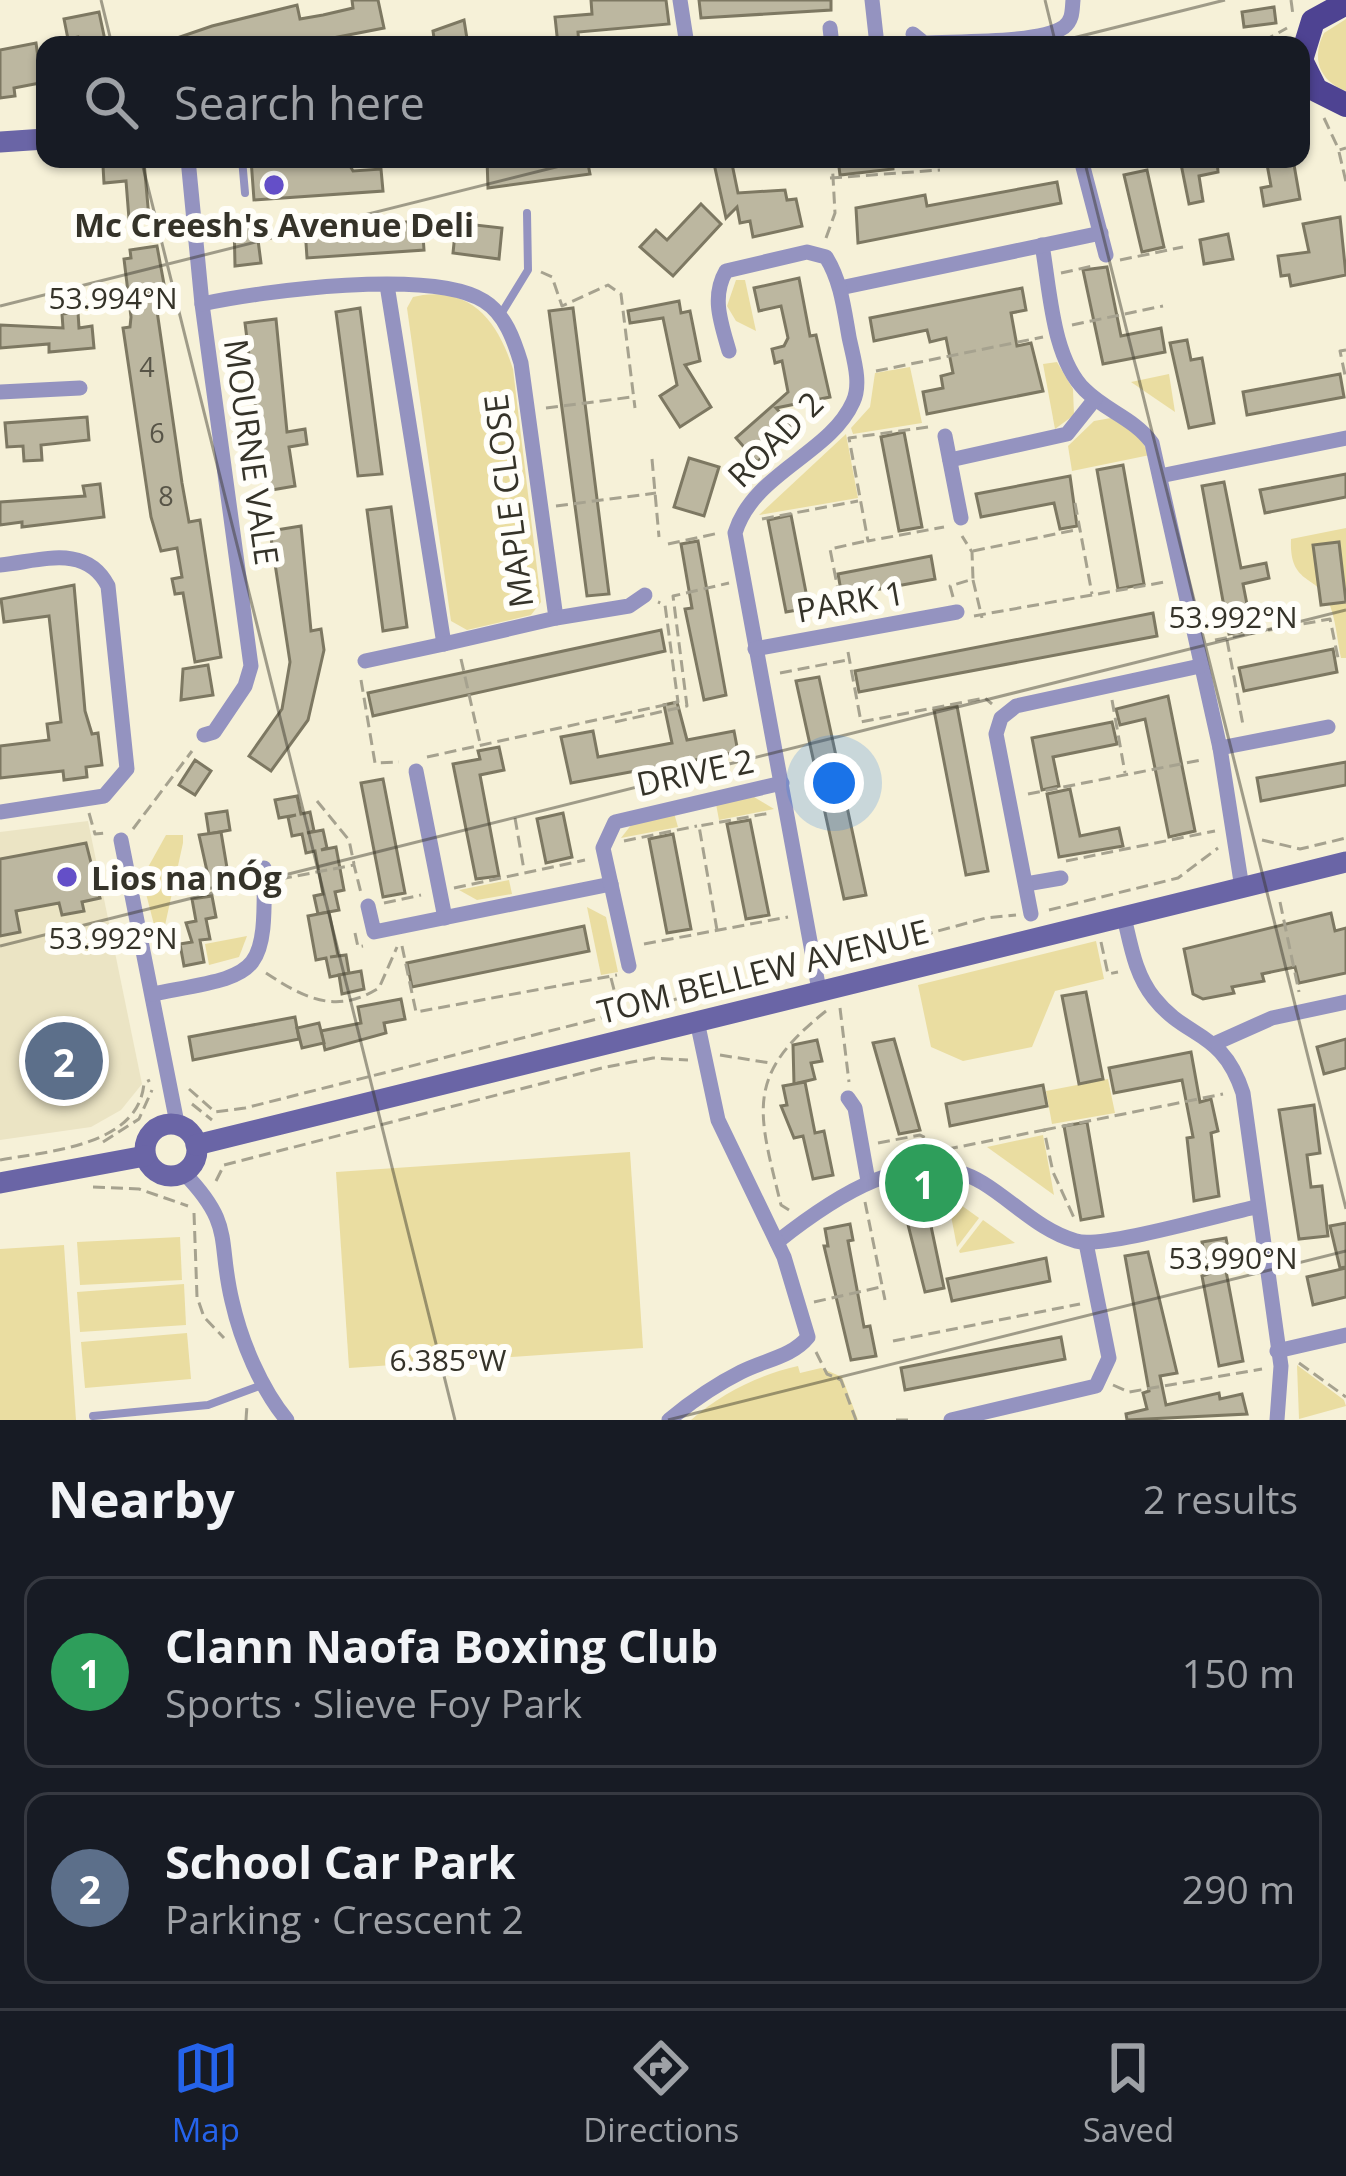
<!DOCTYPE html>
<meta charset="utf-8">
<style>
:root{--surface:#171b24;--page:#242831;--text:#f1f3f6;--muted:#9ea1a6;--line:#363941;--accent:#2563eb}
body{margin:0;font-family:"Open Sans",sans-serif;background:var(--page);color:var(--text)}
.you{position:absolute;left:834px;top:783px;width:42px;height:42px;margin:-30px;border:9px solid #fff;border-radius:50%;background:#1a73e8;box-shadow:0 0 0 18px #1a73e833}
.badge{display:grid;place-items:center;width:78px;height:78px;border-radius:50%;background:var(--accent);color:#fff;font-size:39px;font-weight:700}
.pin{position:absolute;translate:-50% -50%;border:6px solid #fff;box-shadow:0 3px 12px #0006}
.list{margin:0;padding:0;list-style:none}
h2{display:flex;justify-content:space-between;align-items:center;height:156px;margin:0;padding:0 48px;font-size:51px}
h2 small{font-size:39px;font-weight:400;color:var(--muted)}
.list li{display:grid;grid-template-columns:78px 1fr auto;gap:36px;align-items:center;box-sizing:border-box;height:192px;margin:0 24px 24px;padding:0 24px;border:3px solid var(--line);border-radius:24px}
.list b{display:block;font-size:45px;white-space:nowrap}
.list p{margin:0;font-size:39px;white-space:nowrap;color:var(--muted)}
.list em{font-size:39px;font-style:normal;color:var(--muted)}
.icon{flex:none;width:66px;height:66px;fill:none;stroke:currentColor;stroke-width:2;stroke-linecap:round;stroke-linejoin:round}
.map{position:relative;flex:none;width:1346px;height:1420px;overflow:hidden}
.search{position:absolute;background:var(--surface);box-shadow:0 3px 9px #0004;left:36px;right:36px;top:36px;height:132px;display:flex;align-items:center;gap:30px;box-sizing:border-box;padding:0 42px;border-radius:24px;color:var(--muted);font-size:45px}
.sheet{height:588px;background:var(--surface)}
nav{display:flex;justify-content:space-around;align-items:center;box-sizing:border-box;height:168px;border-top:3px solid var(--line);background:var(--surface);font-size:33px;color:var(--muted)}
nav a{display:grid;justify-items:center;gap:6px}
nav .on{color:var(--accent)}
.map>svg:first-child{display:block}
.built{fill:#ebe4c4}
.green{fill:#eadda1}
.building{fill:#bcb7a0;stroke:#7d7862;stroke-width:3}
.lines{fill:none;stroke-linecap:round;stroke-linejoin:round}
.path{stroke:#a6a28f;stroke-width:3;stroke-dasharray:12 6;stroke-linecap:butt}
.lane{stroke:#9493c0;stroke-width:8}
.street{stroke:#9493c0;stroke-width:15}
.secondary{stroke:#6a65a6;stroke-width:21}
.primary{stroke:#4e4392;stroke-width:24}
.ticks{fill:none;stroke:#353329;stroke-width:3;stroke-opacity:0.45}
.poi-dot{fill:#644fc8;stroke:#fffef9;stroke-width:4.5}
.labels{text-anchor:middle;dominant-baseline:central;stroke-width:12;stroke-linejoin:round;paint-order:stroke}
.number-label{font-size:27px;fill:#575447}
.poi-label{font-size:33px;font-weight:bold;fill:#353329;stroke:#fffef9}
.street-label{font-size:33px;fill:#353329;stroke:#fffef9}
.ticks-label{font-size:30px;text-anchor:middle;fill:#353329;stroke:#fffef9;stroke-width:12;stroke-linejoin:round;paint-order:stroke}
</style>
<div class="map">
<svg width="1346" height="1420" viewBox="0 0 1346 1420">
<rect width="100%" height="100%" fill="#f6f1d8"/>
<path class="built" d="M88,821l54,263 -21,26 -30,17 -91,13v-308z"/>
<g class="green">
<path d="M1346,19v72c-27,-10 -35,-33 -22,-58z"/>
<path d="M736,280h9l11,51 -20,-10 -9,-15z"/>
<path d="M423,295c51,-7 76,30 90,74l28,233 -10,13 -64,15 -16,-9 -44,-313 6,-11z"/>
<path d="M1057,362l16,27 1,26 -19,14 -12,-65z"/>
<path d="M910,367l12,56 -69,11 -2,-6 19,-21 5,-34z"/>
<path d="M1169,374l6,38 -44,-30z"/>
<path d="M1111,418l27,17 12,20 -78,16 -4,-25 26,-25z"/>
<path d="M846,434l12,64 -99,17z"/>
<path d="M1346,528v130h-5c-4,-18 -5,-40 -13,-57 -12,-27 -39,-16 -37,-62z"/>
<path d="M754,797l20,12 -55,11 -3,-16z"/>
<path d="M674,813l4,14 -57,11 14,-18z"/>
<path d="M166,835h17v8l-23,105 -18,-70z"/>
<path d="M509,880l3,14 -35,6 -18,-10z"/>
<path d="M587,907l19,10 12,55 -17,3z"/>
<path d="M247,936l-8,21 -30,8 -4,-21z"/>
<path d="M1096,941l8,38 -49,12 -23,56 -69,14 -32,-14 -13,-62z"/>
<path d="M1108,1079l7,34 -63,11 -6,-33z"/>
<path d="M1043,1135l11,60 -67,-48z"/>
<path d="M630,1152l13,196 -294,20 -13,-196z"/>
<path d="M947,1195l32,23 -22,29z"/>
<path d="M983,1220l32,23 -55,10 -1,-2z"/>
<path d="M180,1237l2,43 -102,5 -3,-43z"/>
<path d="M64,1245l12,175h-76v-171z"/>
<path d="M184,1284l2,41 -106,7 -3,-40z"/>
<path d="M187,1333l4,46 -106,9 -4,-46z"/>
<path d="M1297,1365l47,35 2,6 -47,13z"/>
<path d="M798,1366l2,7 21,-5 21,9 16,43h-167c31,-27 67,-45 107,-54z"/>
</g>
<g class="building">
<path d="M352,0h26l6,28 -87,17h-22l-2,-7 -29,7h-69l-1,-6 38,-13 85,-21 3,14 23,-4 30,-7z"/>
<path d="M591,0h75l3,24 -91,8 1,13h-21l-3,-28 37,-3z"/>
<path d="M699,0h132v10l-130,8z"/>
<path d="M1274,7l2,16 -32,4 -2,-15z"/>
<path d="M99,12l7,33h-26l-2,-8 -10,2 -4,-20z"/>
<path d="M464,20l4,25h-33l-2,-14z"/>
<path d="M36,43l2,14 7,-1v26l-31,6 1,8 -15,2v-48z"/>
<path d="M251,159h95l7,12 28,-2 2,22 -129,9z"/>
<path d="M487,159h100l3,15 -102,14z"/>
<path d="M713,159h18l7,34 47,-3 2,10 9,-1 6,27 -49,11 -3,-16 -10,2 -3,-16 -11,11z"/>
<path d="M838,159h55v10l-53,6z"/>
<path d="M1180,159h37l1,13 -19,4 4,25 -14,3z"/>
<path d="M1266,159h27l7,40 -36,7 -3,-18 10,-2z"/>
<path d="M144,162l5,56 -20,1 -3,-38 -22,2 -1,-17z"/>
<path d="M1147,170l17,77 -22,5 -18,-77z"/>
<path d="M1057,182l4,21 -203,40 -2,-35 69,-13 2,11z"/>
<path d="M701,204l20,20 -48,52 -33,-29 16,-17 11,10z"/>
<path d="M457,214l19,1 -1,10 27,3 -3,31 -46,-6z"/>
<path d="M255,217l6,46 -26,3 -1,-46z"/>
<path d="M1340,217l6,58 -55,11 -2,-11 -8,1 -3,-20 31,-4 -6,-28z"/>
<path d="M422,221l2,29 -117,8 -2,-30z"/>
<path d="M1228,234l5,25 -29,5 -4,-24z"/>
<path d="M157,246l9,49 -11,2 27,186 7,39 11,-2 21,137 -26,5 -12,-69 -8,1 -3,-15 10,-2 -5,-29 -16,3 -10,-34 -28,-189 7,-1 1,-10 -7,-58 7,-1 -1,-8z"/>
<path d="M1107,267l14,69 40,-8 4,24 -62,12 -20,-94z"/>
<path d="M799,278l11,58 6,-1 14,62 -54,11 18,20 -37,34 -21,-24 52,-46 -6,-31 -7,2 -3,-14 12,-3 4,-8 -7,-32 -22,5 -5,-23z"/>
<path d="M1022,288l4,22 -15,3 6,33 14,-3 12,48 -116,23 -4,-22 20,-4 -2,-12 12,-3 -7,-35 -16,4 -3,-12 -53,11 -4,-23z"/>
<path d="M679,301l2,12 9,-2 10,50 -15,4 26,42 -31,20 -20,-31 17,-11 -14,-67 -33,5 -2,-12z"/>
<path d="M360,308l22,166 -24,2 -22,-164z"/>
<path d="M573,308l36,286 -22,2 -38,-285z"/>
<path d="M78,312l1,16 13,-2 2,22 -45,4v-8l-49,4v-23l63,3 -1,-14z"/>
<path d="M276,319l11,113 18,-3 2,15 -18,3 6,39 -29,5 -21,-168z"/>
<path d="M1187,340l4,20 11,-2 12,65 -25,5 -19,-85z"/>
<path d="M1340,374l4,23 -97,18 -4,-23z"/>
<path d="M87,417l2,23 -48,5 1,15 -18,1 -1,-15 -16,1 -2,-24z"/>
<path d="M904,432l18,95 -23,4 -18,-94z"/>
<path d="M689,458l30,9 -15,49 -30,-9z"/>
<path d="M1123,465l21,119 -26,5 -21,-119z"/>
<path d="M1346,474v23l-81,16 -5,-23z"/>
<path d="M1070,476l7,50 -17,3 -6,-26 -73,14 -5,-23z"/>
<path d="M1224,482l17,86 25,-5 3,15 -26,6 9,46 -23,4 -27,-148z"/>
<path d="M100,484l4,33 -82,10v-5l-22,3v-23l85,-6 -2,-10z"/>
<path d="M391,507l16,120 -24,4 -16,-121z"/>
<path d="M791,515l18,93 -23,4 -18,-92z"/>
<path d="M301,526l10,105 10,-2 3,21 -16,70 -37,51 -22,-15 33,-47 8,-47 -20,-131z"/>
<path d="M698,541l28,154 -22,5 -19,-91 7,-1 -11,-64z"/>
<path d="M1339,542l7,60 -25,3 -8,-60z"/>
<path d="M931,556l4,23 -93,17 -4,-22z"/>
<path d="M74,585l11,126 7,23 6,-1 4,32 -16,2 1,10 -23,3 -1,-9 -63,7v-32l49,-6 -2,-16 14,-2 -12,-106 -45,6 -3,-23z"/>
<path d="M1153,613l4,23 -298,56 -4,-21z"/>
<path d="M661,630l4,21 -292,65 -5,-23z"/>
<path d="M1333,649l4,23 -93,19 -5,-23z"/>
<path d="M208,665l5,30 -32,5 2,-31z"/>
<path d="M819,677l47,218 -22,4 -48,-218z"/>
<path d="M1168,696l27,135 -26,6 -24,-118 -25,6 -4,-16z"/>
<path d="M677,702l10,38 47,-9 4,21 -167,31 -10,-46 32,-6 5,26 74,-14 -8,-38z"/>
<path d="M957,706l31,165 -22,4 -32,-165z"/>
<path d="M1112,722l5,22 -64,13 6,29 -17,4 -10,-52z"/>
<path d="M499,747l5,23 -24,5 19,101 -23,3 -23,-115 27,-5 -2,-8z"/>
<path d="M195,760l16,11 -16,24 -16,-10z"/>
<path d="M1346,762v23l-85,16 -4,-23z"/>
<path d="M383,779l22,114 -22,4 -22,-114z"/>
<path d="M1070,789l10,47 39,-8 4,18 -64,11 -12,-63z"/>
<path d="M297,796l4,18 9,-2 4,19 -7,2 16,-3 4,18 -6,2 15,-3 8,43 -9,2 4,18 -21,4 -4,-18 9,-2 -8,-43 -9,2 -4,-19 -10,2 -4,-19 8,-2 -17,3 -4,-18z"/>
<path d="M227,811l3,19 -21,4 -3,-20z"/>
<path d="M563,813l9,44 -26,6 -9,-44z"/>
<path d="M750,820l19,95 -23,4 -19,-95z"/>
<path d="M221,832l6,36 -11,1 3,18 -21,3 -3,-17 12,-2 -8,-36z"/>
<path d="M673,834l18,95 -24,4 -18,-94z"/>
<path d="M86,843l14,55 -18,4 2,9 -22,4 -3,-12 -43,8 4,21 -20,4v-77z"/>
<path d="M212,896l4,21 -10,2 4,20 -10,1 4,22 -20,4 -4,-22 12,-2 -6,-19 10,-2 -4,-22z"/>
<path d="M329,912l9,44 -8,1 16,-2 3,18 -19,4 -4,-19 -10,2 -8,-44z"/>
<path d="M1331,913l4,18 11,-3v45l-47,10 -4,-16 -33,7 2,7 -32,6 2,6 -31,6 -10,-5 -9,-45z"/>
<path d="M584,926l5,25 -177,36 -5,-24z"/>
<path d="M361,971l3,18 -22,5 -3,-19z"/>
<path d="M1086,992l17,87 -24,5 -17,-88z"/>
<path d="M401,999l4,20 -21,4 2,10 -61,17 -4,-19 40,-8 -3,-16z"/>
<path d="M295,1017l4,22 -106,21 -4,-23z"/>
<path d="M319,1023l5,20 -22,5 -5,-20z"/>
<path d="M894,1039l26,91 -21,4 -26,-91z"/>
<path d="M1346,1039v29l-22,6 -7,-27z"/>
<path d="M817,1040l5,21 -11,2 4,16 -21,5 -1,-39z"/>
<path d="M1191,1052l9,50 11,-3 7,32 -7,2 8,63 -25,5 -7,-63 6,-1 -11,-57 -68,13 -5,-25z"/>
<path d="M805,1082l10,51 9,-2 9,44 -20,4 -10,-43 -9,2 -13,-32 6,-1 -4,-19z"/>
<path d="M1043,1085l4,21 -97,20 -4,-22z"/>
<path d="M1314,1105l6,48 -13,2 4,32 11,-1 6,50 -29,3 -20,-129z"/>
<path d="M1087,1122l16,94 -22,4 -17,-94z"/>
<path d="M923,1188l21,100 -19,4 -25,-99z"/>
<path d="M1346,1223v44l-6,1 -10,-42z"/>
<path d="M850,1224l3,16 -5,1 16,86 6,-1 6,30 -25,4 -27,-114h4l-3,-17z"/>
<path d="M1226,1238l6,32 -6,1 17,90 -24,5 -17,-90 6,-2 -6,-32z"/>
<path d="M1148,1252l29,121 -17,3 6,29 53,-12 1,6 22,-5 5,20 -120,6 -1,-6 21,-5 -4,-16 6,-2 -24,-135z"/>
<path d="M1046,1258l4,23 -98,20 -5,-22z"/>
<path d="M1346,1268v29l-33,8 -6,-28z"/>
<path d="M1061,1337l4,22 -160,31 -4,-22z"/>
</g>
<g class="lines">
<g class="path">
<path d="M1291,0l2,15"/>
<path d="M1270,45l-1,-7 18,-10"/>
<path d="M1324,118l15,32 7,-2"/>
<path d="M1339,152l7,30"/>
<path d="M830,178l110,-8"/>
<path d="M826,238l9,-25 -3,-54"/>
<path d="M1120,260l63,-13"/>
<path d="M541,272l11,5 10,29 46,-21 13,9 14,114"/>
<path d="M1061,273l32,-7"/>
<path d="M1072,325l91,-19"/>
<path d="M1346,350l-6,1 6,29"/>
<path d="M876,371l167,-34"/>
<path d="M546,408l86,-11"/>
<path d="M928,427l-79,11 19,103 76,-14"/>
<path d="M652,459l7,78"/>
<path d="M1075,503l17,91"/>
<path d="M556,506l100,-13"/>
<path d="M762,519l96,-18"/>
<path d="M668,544l51,-11"/>
<path d="M973,551l107,-22"/>
<path d="M973,580l9,38"/>
<path d="M953,597l-3,-11 23,-7 -1,-27 -10,-16"/>
<path d="M843,615l-13,-66 36,-8"/>
<path d="M974,616l191,-34"/>
<path d="M1215,640l115,-21 8,39"/>
<path d="M1227,640l16,85"/>
<path d="M848,652l13,70 124,-24 7,6"/>
<path d="M461,659l19,84"/>
<path d="M780,673l67,-13"/>
<path d="M361,680l14,83 24,-1"/>
<path d="M1112,700l13,73"/>
<path d="M615,722l72,-16 -14,-110 56,-13"/>
<path d="M427,757l251,-55 -13,-97 -7,-3"/>
<path d="M1028,794l173,-34"/>
<path d="M317,801l32,39 5,24"/>
<path d="M89,813l6,21 11,-1"/>
<path d="M515,818l9,52"/>
<path d="M133,829l59,-78"/>
<path d="M1262,840l38,9 46,-11"/>
<path d="M624,841l73,-15"/>
<path d="M1066,861l149,-30"/>
<path d="M280,879l74,-14 7,28"/>
<path d="M454,888l131,-28"/>
<path d="M1280,902l19,90"/>
<path d="M384,903l37,-8"/>
<path d="M1049,910l129,-32 40,-30"/>
<path d="M717,930l-18,-104 71,-13"/>
<path d="M355,933l3,14 5,-1"/>
<path d="M1101,942l7,32 10,-2"/>
<path d="M644,944l144,-27"/>
<path d="M402,946l14,66 201,-37"/>
<path d="M834,959l152,-41 30,-3"/>
<path d="M266,973c38,25 70,42 113,15l18,-41"/>
<path d="M611,978l11,43"/>
<path d="M840,1008l9,74"/>
<path d="M720,1055l50,8"/>
<path d="M189,1089l26,23 30,-4 550,-139"/>
<path d="M192,1104l20,16"/>
<path d="M1044,1130l179,-36"/>
<path d="M103,1142l36,-23 13,-29"/>
<path d="M878,1143l42,-8 28,14 96,-19 9,42 22,48"/>
<path d="M0,1160c49,-9 139,-14 144,-77l6,-3"/>
<path d="M216,1181l8,-16 382,-98 47,-9 35,2"/>
<path d="M93,1187l46,2 49,17"/>
<path d="M865,1202l20,98"/>
<path d="M789,1210l-8,-5c-23,-94 -37,-129 45,-194"/>
<path d="M194,1213l3,84 7,20 20,21"/>
<path d="M814,1302l67,-15"/>
<path d="M893,1341l187,-37"/>
<path d="M816,1352l11,22 14,6 15,40"/>
<path d="M1299,1363l47,34"/>
<path d="M1113,1385l16,7 133,-23"/>
<path d="M246,1420l1,-15"/>
<path d="M896,1420h14"/>
</g>
<g class="lane">
<path d="M242,159l3,34"/>
<path d="M354,159l2,4 55,-4"/>
<path d="M501,314l27,-44 -1,-57"/>
<path d="M93,1416l115,-11 54,-20"/>
</g>
<g class="street">
<path d="M680,0l7,45"/>
<path d="M872,0l5,45"/>
<path d="M830,28l2,17"/>
<path d="M913,34l11,9c32,-2 115,1 140,-16 9,-7 8,-17 9,-27"/>
<path d="M188,159l14,145 49,362 -6,20 -31,46 -10,3"/>
<path d="M1083,167l23,88"/>
<path d="M1042,245c8,44 10,113 43,145 21,21 50,29 67,53l68,305 22,140"/>
<path d="M840,288l261,-55"/>
<path d="M202,304c60,-13 230,-36 282,-3 21,13 30,39 37,62l35,255 -112,26 -57,-359"/>
<path d="M729,351c-8,-28 -18,-54 -3,-80l81,-19 19,5c15,24 18,52 23,80 4,20 13,46 4,65 -23,52 -100,71 -118,131l84,457"/>
<path d="M0,392l80,-4"/>
<path d="M945,436l16,82"/>
<path d="M950,460l117,-26 28,-35"/>
<path d="M1160,476l186,-38"/>
<path d="M0,565c41,-4 86,-22 108,21l19,183 -23,27 -104,16"/>
<path d="M556,618l73,-12 16,-11"/>
<path d="M755,649l202,-37"/>
<path d="M365,661l79,-17"/>
<path d="M1220,748l108,-21"/>
<path d="M416,771l29,147"/>
<path d="M121,840l56,283"/>
<path d="M1026,884l35,-6"/>
<path d="M368,906l6,26 237,-48"/>
<path d="M1031,914l-35,-180 5,-16 15,-12 184,-40"/>
<path d="M1124,917c7,29 11,57 30,81 33,42 68,31 89,95l38,273 -4,54"/>
<path d="M629,966l-26,-118 12,-26 167,-39"/>
<path d="M153,994c106,-21 113,-13 111,-126"/>
<path d="M1216,1043l56,-25 74,-16"/>
<path d="M848,1098l7,10 13,73"/>
<path d="M184,1173c51,53 33,66 48,128 9,40 29,88 55,119"/>
<path d="M777,1242c53,-42 137,-102 206,-59 31,19 57,48 93,58 26,8 146,-27 180,-34"/>
<path d="M1277,1351l69,-16"/>
<path d="M669,1420c23,-19 46,-35 72,-48 23,-12 51,-15 67,-35l-24,-80 -66,-137 -21,-99"/>
<path d="M951,1420l145,-34 13,-28 -23,-115"/>
</g>
<g class="secondary">
<path d="M0,142l45,-3"/>
<circle cx="171" cy="1150" r="26"/>
<path d="M196,1145l1150,-283"/>
<path d="M0,1183l145,-27"/>
</g>
<path class="primary" d="M1346,3l-33,18 -12,39 15,30 30,15"/>
</g>
<path class="ticks" d="M101,0l11,45M1045,0l11,45M1045,45l180,-45M141,159l314,1261M1084,159l262,1050M0,306l588,-147M0,946l1346,-336M668,1420l678,-169"/>
<g class="poi-dot">
<circle cx="274" cy="185" r="12"/>
<circle cx="67" cy="877" r="12"/>
</g>
<g class="labels">
<g class="number-label">
<text x="147" y="366">4</text>
<text x="157" y="432">6</text>
<text x="166" y="495">8</text>
</g>
<g class="poi-label">
<text x="274" y="224">Mc Creesh's Avenue Deli</text>
<text x="91" y="877" text-anchor="start">Lios na nÓg</text>
</g>
<g class="street-label">
<text transform="translate(775 439) rotate(-45)">ROAD 2</text>
<text transform="translate(252 452) rotate(82)">MOURNE VALE</text>
<text transform="translate(508 501) rotate(-97)">MAPLE CLOSE</text>
<text transform="translate(850 601) rotate(-10)">PARK 1</text>
<text transform="translate(695 772) rotate(-12)">DRIVE 2</text>
<text transform="translate(763 971) rotate(-14)">TOM BELLEW AVENUE</text>
</g>
</g>
<g class="ticks-label">
<text x="113" y="309">53.994°N</text>
<text x="1233" y="628">53.992°N</text>
<text x="113" y="949">53.992°N</text>
<text x="1233" y="1269">53.990°N</text>
<text x="448" y="1371">6.385°W</text>
</g>
</svg>
<div class="you"></div>
<div class="pin badge" style="left:924px;top:1183px;background:#2e9e5b">1</div>
<div class="pin badge" style="left:64px;top:1061px;background:#5c6f8a">2</div>
<div class="search"><svg class="icon" aria-label="search" viewBox="0 0 24 24"><circle cx="10" cy="10" r="6"/><path d="M15 15l6 6"/></svg>Search here</div>
</div>
<section class="sheet">
<h2>Nearby<small>2 results</small></h2>
<ul class="list">
<li><span class="badge" style="background:#2e9e5b">1</span><div><b>Clann Naofa Boxing Club</b><p>Sports · Slieve Foy Park</p></div><em>150 m</em></li>
<li><span class="badge" style="background:#5c6f8a">2</span><div><b>School Car Park</b><p>Parking · Crescent 2</p></div><em>290 m</em></li>
</ul>
</section>
<nav>
<a class="on"><svg class="icon" aria-label="map" viewBox="0 0 24 24"><path d="M3 6l6-2 6 2 6-2v14l-6 2-6-2-6 2zM9 4v14M15 6v14"/></svg>Map</a>
<a><svg class="icon" aria-label="directions" viewBox="0 0 24 24"><path d="M12 3l9 9-9 9-9-9zM9 14v-3h6M13 9l2 2-2 2"/></svg>Directions</a>
<a><svg class="icon" aria-label="saved" viewBox="0 0 24 24"><path d="M7 4h10v16l-5-4-5 4z"/></svg>Saved</a>
</nav>
